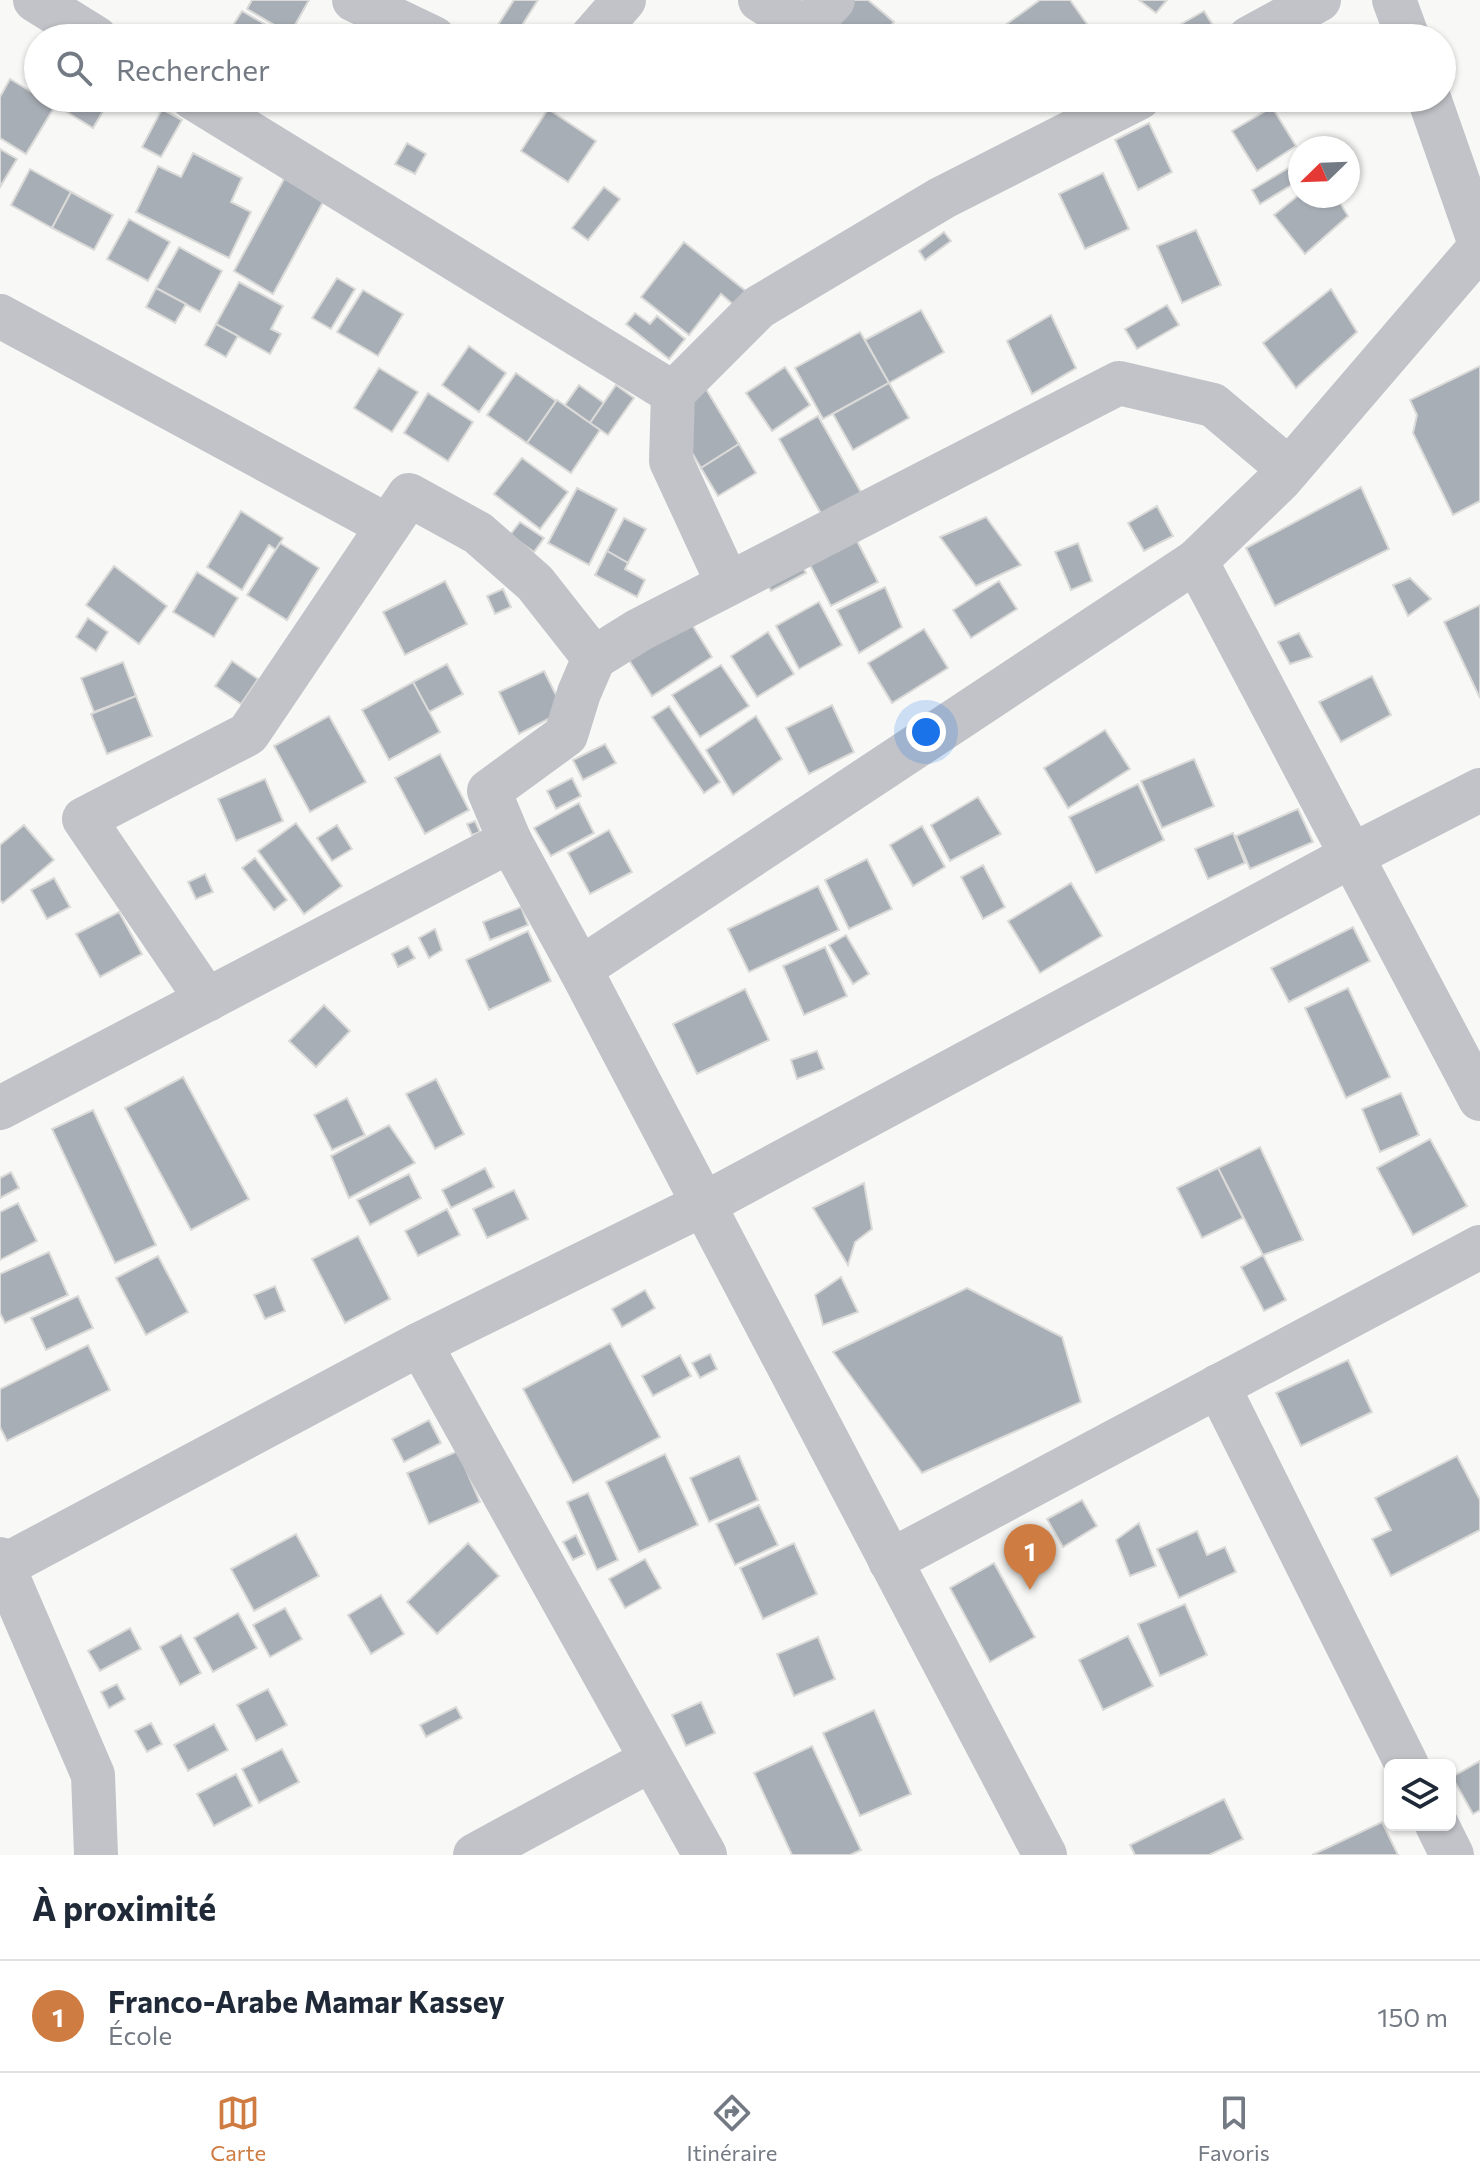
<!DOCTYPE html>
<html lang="fr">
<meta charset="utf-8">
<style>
:root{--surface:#fff;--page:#f6f6f7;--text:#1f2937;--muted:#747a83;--line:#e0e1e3;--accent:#ce7c41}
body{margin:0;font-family:Commissioner,sans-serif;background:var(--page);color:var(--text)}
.controls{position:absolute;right:24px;bottom:24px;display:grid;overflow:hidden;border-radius:12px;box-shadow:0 2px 6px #0004}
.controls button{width:72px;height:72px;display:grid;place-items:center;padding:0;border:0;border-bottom:2px solid var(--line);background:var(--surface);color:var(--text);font:40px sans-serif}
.compass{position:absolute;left:1288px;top:136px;width:72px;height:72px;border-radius:50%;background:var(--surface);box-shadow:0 2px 6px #0004;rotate:247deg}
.you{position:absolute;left:926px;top:732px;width:28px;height:28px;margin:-20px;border:6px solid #fff;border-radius:50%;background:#1a73e8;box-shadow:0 0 0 12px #1a73e833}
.badge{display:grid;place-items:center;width:52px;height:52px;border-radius:50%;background:var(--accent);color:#fff;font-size:26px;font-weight:700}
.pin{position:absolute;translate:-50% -66px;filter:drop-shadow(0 2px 4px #0008)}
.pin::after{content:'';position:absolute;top:42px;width:28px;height:24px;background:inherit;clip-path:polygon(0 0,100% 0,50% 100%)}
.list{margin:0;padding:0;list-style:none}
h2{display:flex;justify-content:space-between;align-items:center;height:104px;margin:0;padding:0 32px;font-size:34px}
h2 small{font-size:26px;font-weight:400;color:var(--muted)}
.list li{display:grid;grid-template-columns:52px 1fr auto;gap:24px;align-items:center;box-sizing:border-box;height:112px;padding:0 32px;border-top:2px solid var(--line)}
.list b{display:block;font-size:30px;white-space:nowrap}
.list p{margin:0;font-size:26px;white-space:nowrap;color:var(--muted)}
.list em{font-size:26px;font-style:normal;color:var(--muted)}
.icon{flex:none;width:44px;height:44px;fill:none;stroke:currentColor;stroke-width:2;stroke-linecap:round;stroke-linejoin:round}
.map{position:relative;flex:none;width:1480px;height:1855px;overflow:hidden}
.search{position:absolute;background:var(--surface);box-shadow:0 2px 6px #0004;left:24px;right:24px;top:24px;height:88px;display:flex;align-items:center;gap:20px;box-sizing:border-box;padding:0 28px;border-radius:44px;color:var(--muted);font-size:30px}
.sheet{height:216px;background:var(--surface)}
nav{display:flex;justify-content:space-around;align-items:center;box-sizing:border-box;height:112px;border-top:2px solid var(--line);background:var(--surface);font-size:22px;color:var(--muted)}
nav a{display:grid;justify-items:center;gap:4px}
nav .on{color:var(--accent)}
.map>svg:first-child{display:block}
.building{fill:#a8aeb5;stroke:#dadad9;stroke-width:2}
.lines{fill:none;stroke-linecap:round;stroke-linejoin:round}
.minor{stroke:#c1c3c8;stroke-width:44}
</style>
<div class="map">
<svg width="1480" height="1855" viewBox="0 0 1480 1855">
<rect width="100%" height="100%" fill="#f8f9f7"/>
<g class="building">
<path d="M252,0h57l-19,34 -43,-25z"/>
<path d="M514,0h24l-24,38h-3l-15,-10z"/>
<path d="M852,0h16l26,22 -13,16h-55z"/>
<path d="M1040,0h30l24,34 -5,4h-98l-1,-2z"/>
<path d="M1139,0h28l-11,13z"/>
<path d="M242,11l45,26 -37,1 -18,-11z"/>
<path d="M1204,11l11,18 -16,9h-26l-4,-7z"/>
<path d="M355,29l18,9h-22z"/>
<path d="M10,79l45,27 -29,48 -26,-16v-41z"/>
<path d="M69,98h42l-18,30 -31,-19z"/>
<path d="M1272,107l24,39 -39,25 -25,-40z"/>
<path d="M162,109l20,11 -21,37 -19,-10z"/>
<path d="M548,109l48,32 -28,41 -47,-31z"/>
<path d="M1149,123l23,49 -34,18 -23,-50z"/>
<path d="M407,143l19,11 -11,20 -20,-10z"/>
<path d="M0,149l17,10 -17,28z"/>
<path d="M193,153l49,25 -11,24 20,10 -22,46 -93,-46 22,-46 23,11z"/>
<path d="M1300,161v19l-40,24 -8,-14z"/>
<path d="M290,168l39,23 -56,103 -39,-23z"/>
<path d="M30,169l41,23 -19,36 -41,-23z"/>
<path d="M1103,173l26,56 -44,20 -26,-55z"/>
<path d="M604,187l16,12 -32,41 -16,-12z"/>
<path d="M71,192l42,23 -19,35 -42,-22z"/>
<path d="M1300,194v2h36l12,20 -43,38 -31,-39z"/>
<path d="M129,219l41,23 -22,39 -41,-22z"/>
<path d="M1196,230l25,55 -39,18 -25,-57z"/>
<path d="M944,232l7,9 -26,19 -6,-9z"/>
<path d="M684,242l63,50 -12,14 -14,-12 -32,41 -48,-38z"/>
<path d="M179,247l43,24 -22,41 -44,-24z"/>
<path d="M337,278l18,11 -24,40 -19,-11z"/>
<path d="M239,282l44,24 -12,23 10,5 -11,20 -54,-30z"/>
<path d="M156,288l30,16 -11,19 -29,-16z"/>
<path d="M1331,289l26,43 -61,56 -33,-45z"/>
<path d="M363,290l40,24 -25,42 -41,-24z"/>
<path d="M1167,305l12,20 -42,24 -12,-20z"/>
<path d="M921,310l23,42 -55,31 -24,-43z"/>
<path d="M635,313l15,11 7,-8 28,23 -16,20 -43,-35z"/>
<path d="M1051,315l25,53 -44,26 -25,-53z"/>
<path d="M216,324l22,12 -12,21 -21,-12z"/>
<path d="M860,332l29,51 -66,36 -28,-51z"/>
<path d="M469,346l37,27 -27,39 -37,-27z"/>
<path d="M1480,366v135l-27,14 -40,-82 4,-18 -7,-15z"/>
<path d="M785,367l25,38 -38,26 -26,-38z"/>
<path d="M379,368l39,24 -26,40 -38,-24z"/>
<path d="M516,373l40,28 -29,42 -40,-28z"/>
<path d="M889,383l20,35 -56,32 -20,-36z"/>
<path d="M703,384l36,60 -38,24 -23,-39z"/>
<path d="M579,385l25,18 -14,20 -25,-18z"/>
<path d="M616,385l18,13 -26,37 -18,-12z"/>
<path d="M428,393l45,29 -25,39 -44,-28z"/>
<path d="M557,400l43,30 -29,43 -44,-30z"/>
<path d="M818,416l44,78 -39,23 -44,-78z"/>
<path d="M739,444l17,29 -38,23 -17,-28z"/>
<path d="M522,458l46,34 -28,37 -46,-35z"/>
<path d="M1361,487l28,62 -114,57 -29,-58z"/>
<path d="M577,488l40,21 -28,56 -41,-22z"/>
<path d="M1157,506l16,30 -29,15 -16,-28z"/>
<path d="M241,511l42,27 -7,12 -7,-5 -27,45 -35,-23z"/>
<path d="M986,517l35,48 -45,21 -36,-49z"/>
<path d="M624,518l22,11 -18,34 -21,-12z"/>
<path d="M520,522l24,16 -10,14 -24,-17z"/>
<path d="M856,539l22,43 -47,24 -22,-43z"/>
<path d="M280,543l39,25 -32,52 -40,-25z"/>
<path d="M1078,543l14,38 -21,9 -16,-38z"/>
<path d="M607,551l21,12 -3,6 20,11 -8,17 -42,-22z"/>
<path d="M796,554l10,19 -35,18 -10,-18z"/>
<path d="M114,566l53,40 -28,38 -53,-39z"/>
<path d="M197,572l41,26 -24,39 -41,-25z"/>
<path d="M1410,578l21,21 -23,17 -15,-31z"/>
<path d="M445,581l22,43 -62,31 -22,-43z"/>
<path d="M999,581l18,28 -46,29 -18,-28z"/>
<path d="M885,587l17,40 -43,26 -22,-43z"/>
<path d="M503,589l8,18 -16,7 -8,-18z"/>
<path d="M819,602l23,43 -43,24 -23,-43z"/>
<path d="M1480,605v93l-36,-76z"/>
<path d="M686,615l26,42 -60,39 -27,-42z"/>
<path d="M88,618l20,14 -12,19 -20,-14z"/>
<path d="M924,629l24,39 -56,35 -24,-40z"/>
<path d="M768,632l26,42 -37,23 -26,-41z"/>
<path d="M1299,633l13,24 -22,7 -12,-22z"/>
<path d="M232,661l26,18 -17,25 -26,-18z"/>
<path d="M123,662l13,34 -42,16 -13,-34z"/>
<path d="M447,664l16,30 -34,18 -16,-30z"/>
<path d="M721,665l28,41 -49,31 -28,-42z"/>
<path d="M544,671l20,40 -45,23 -20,-42z"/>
<path d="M1372,676l19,39 -50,27 -22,-40z"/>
<path d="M413,682l27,50 -51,28 -27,-50z"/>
<path d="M136,696l16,40 -45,18 -16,-40z"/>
<path d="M832,705l22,47 -45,22 -23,-46z"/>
<path d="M669,706l51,76 -16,11 -52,-76z"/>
<path d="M329,716l37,66 -56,30 -36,-66z"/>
<path d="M756,716l26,43 -49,36 -27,-45z"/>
<path d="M1105,730l25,39 -62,39 -24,-40z"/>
<path d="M605,744l11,19 -33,17 -10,-20z"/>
<path d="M440,754l29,56 -44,24 -30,-56z"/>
<path d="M1194,759l20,47 -52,22 -21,-47z"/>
<path d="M572,778l9,18 -25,13 -9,-18z"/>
<path d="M265,779l18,42 -47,20 -18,-42z"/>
<path d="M1138,784l26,56 -68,33 -27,-56z"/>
<path d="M978,797l23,37 -51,27 -19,-36z"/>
<path d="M579,803l15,30 -43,23 -17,-28z"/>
<path d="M1298,809l15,33 -63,27 -14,-33z"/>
<path d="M475,821l5,11 -8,3 -5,-11z"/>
<path d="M296,823l46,63 -38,28 -46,-63z"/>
<path d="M24,825l30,35 -51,43 -3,-3v-55z"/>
<path d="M337,825l15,24 -20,12 -15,-23z"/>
<path d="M922,826l23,41 -32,19 -23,-41z"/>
<path d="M609,830l23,42 -42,22 -22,-41z"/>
<path d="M1233,833l12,30 -37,16 -13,-30z"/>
<path d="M255,858l32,42 -13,10 -32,-42z"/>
<path d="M867,859l25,50 -43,20 -24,-49z"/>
<path d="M983,865l22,42 -22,12 -22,-42z"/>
<path d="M205,874l8,18 -17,7 -8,-17z"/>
<path d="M54,878l16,29 -23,12 -16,-29z"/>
<path d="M1071,883l31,53 -62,37 -32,-52z"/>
<path d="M818,886l21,44 -90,42 -21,-43z"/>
<path d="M521,907l7,18 -38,15 -7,-18z"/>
<path d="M119,912l23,42 -42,23 -24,-43z"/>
<path d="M1353,927l17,34 -81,41 -18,-34z"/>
<path d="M435,929l7,21 -13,8 -10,-20z"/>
<path d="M528,931l23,50 -62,29 -23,-50z"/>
<path d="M846,935l23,39 -16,10 -24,-39z"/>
<path d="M408,946l7,12 -17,9 -6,-13z"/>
<path d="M825,947l22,49 -43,19 -21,-49z"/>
<path d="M1348,988l42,89 -44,21 -41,-90z"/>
<path d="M745,989l24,51 -72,34 -24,-50z"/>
<path d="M324,1005l26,26 -34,36 -27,-26z"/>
<path d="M817,1051l7,18 -27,10 -6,-19z"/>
<path d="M183,1077l66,122 -58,31 -66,-122z"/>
<path d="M436,1079l28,55 -29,15 -29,-55z"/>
<path d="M1401,1093l18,42 -39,17 -18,-43z"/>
<path d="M347,1098l18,37 -33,15 -18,-35z"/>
<path d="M93,1110l63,135 -41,18 -63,-134z"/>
<path d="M389,1125l26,38 -66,35 -18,-42z"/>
<path d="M1430,1139l37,67 -54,29 -36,-67z"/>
<path d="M1260,1147l43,93 -40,15 -45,-87z"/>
<path d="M485,1168l9,19 -43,21 -9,-18z"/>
<path d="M1218,1168l25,50 -41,20 -25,-50z"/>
<path d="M11,1172l8,16 -19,10v-20z"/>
<path d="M409,1174l12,24 -51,27 -13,-25z"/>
<path d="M864,1183l8,46 -17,13 -7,23 -35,-57z"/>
<path d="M514,1190l14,29 -41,19 -14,-29z"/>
<path d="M18,1203l19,38 -37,19v-48z"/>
<path d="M447,1209l13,26 -42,21 -13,-25z"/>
<path d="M358,1236l32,63 -45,24 -33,-64z"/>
<path d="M49,1252l19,43 -63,28 -5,-10v-39z"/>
<path d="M1263,1255l23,45 -22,11 -23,-44z"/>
<path d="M158,1256l30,56 -42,23 -30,-57z"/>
<path d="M841,1277l17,35 -35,13 -8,-30z"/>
<path d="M275,1286l10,25 -20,8 -11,-24z"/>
<path d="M967,1288l95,49 19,65 -159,71 -89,-121z"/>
<path d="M645,1290l10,18 -33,19 -10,-18z"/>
<path d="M78,1296l15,32 -47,22 -15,-32z"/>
<path d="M610,1343l50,94 -87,46 -50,-94z"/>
<path d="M88,1345l22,45 -103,51 -7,-14v-38z"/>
<path d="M710,1354l7,15 -17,9 -8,-15z"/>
<path d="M680,1355l11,21 -38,20 -11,-20z"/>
<path d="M1348,1360l24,52 -71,34 -25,-53z"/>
<path d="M429,1420l12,23 -37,19 -12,-23z"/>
<path d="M458,1451l22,51 -51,22 -22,-51z"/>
<path d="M665,1454l33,71 -59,27 -33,-70z"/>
<path d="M739,1456l19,44 -49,22 -19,-44z"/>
<path d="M1457,1456l23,44v30l-89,46 -19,-37 19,-9 -16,-32z"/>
<path d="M588,1493l30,67 -21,10 -30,-68z"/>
<path d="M1082,1500l15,26 -34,21 -16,-28z"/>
<path d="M759,1505l19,40 -43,20 -19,-41z"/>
<path d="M1139,1523l17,43 -26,10 -14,-36z"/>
<path d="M1197,1531l10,24 18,-8 11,25 -57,26 -22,-49z"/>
<path d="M296,1534l23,42 -65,35 -23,-42z"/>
<path d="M576,1535l9,19 -12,6 -10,-18z"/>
<path d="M468,1543l31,33 -62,58 -30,-32z"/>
<path d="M794,1543l23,51 -54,25 -23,-51z"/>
<path d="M645,1559l16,29 -36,20 -16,-29z"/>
<path d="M994,1563l41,74 -45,25 -40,-74z"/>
<path d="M381,1595l23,39 -33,20 -23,-39z"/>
<path d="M1185,1604l22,51 -47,21 -22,-52z"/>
<path d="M285,1608l17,31 -32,18 -17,-32z"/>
<path d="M238,1613l19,35 -44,24 -19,-34z"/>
<path d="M130,1628l11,21 -41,22 -12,-20z"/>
<path d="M181,1635l20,38 -21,12 -20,-38z"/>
<path d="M1128,1636l25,50 -50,24 -24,-50z"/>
<path d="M818,1637l17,42 -41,17 -17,-42z"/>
<path d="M117,1684l8,15 -16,9 -8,-16z"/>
<path d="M268,1689l19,36 -31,16 -19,-36z"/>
<path d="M701,1702l14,31 -29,13 -14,-31z"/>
<path d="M456,1707l6,11 -36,19 -6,-12z"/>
<path d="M874,1710l37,84 -51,22 -37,-83z"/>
<path d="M151,1723l11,21 -15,8 -12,-21z"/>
<path d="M214,1724l14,26 -40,21 -14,-26z"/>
<path d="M812,1746l49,104 -11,5h-58l-38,-82z"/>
<path d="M282,1749l17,33 -40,21 -17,-34z"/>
<path d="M1480,1761v49l-7,4 -21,-37z"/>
<path d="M236,1774l16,32 -38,20 -17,-32z"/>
<path d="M1224,1799l19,40 -34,16h-74l-5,-10z"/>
<path d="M1382,1822l16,33h-86z"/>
</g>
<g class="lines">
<g class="minor">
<path d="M35,0l61,38"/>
<path d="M354,0l80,38"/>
<path d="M760,0l46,29 27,-29"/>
<path d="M1394,0l14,38"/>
<path d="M591,38l33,-38"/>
<path d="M1249,38l70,-38"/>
<path d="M193,98l480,295"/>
<path d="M1429,98l51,146"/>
<path d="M0,316l388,210"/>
<path d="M1196,561l284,538"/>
<path d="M728,584l-57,-123 2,-68 86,-86 183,-109 197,-100"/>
<path d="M510,841l70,128 465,886"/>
<path d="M580,969l616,-408 84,-81 200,-233"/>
<path d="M207,1000l-123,-181 164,-85 161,-239 69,38 57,50 59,75"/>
<path d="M0,1108l510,-267 -21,-50 77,-56 13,-42 15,-35 45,-28 480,-247 94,22 76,64"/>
<path d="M420,1344l285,511"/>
<path d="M1218,1386l189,379"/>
<path d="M0,1559l93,216 3,80"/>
<path d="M890,1561l590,-314"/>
<path d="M0,1568l420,-224 284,-140 647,-348 129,-66"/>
<path d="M1437,1825l15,30"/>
<path d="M475,1855l176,-95"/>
</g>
</g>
</svg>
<div class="controls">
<button><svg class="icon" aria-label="layers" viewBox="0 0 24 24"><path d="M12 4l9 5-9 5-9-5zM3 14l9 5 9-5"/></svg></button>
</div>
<svg class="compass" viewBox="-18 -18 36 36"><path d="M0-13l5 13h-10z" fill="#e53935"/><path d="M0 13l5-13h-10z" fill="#747a83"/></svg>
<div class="you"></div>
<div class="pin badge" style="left:1030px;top:1590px">1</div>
<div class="search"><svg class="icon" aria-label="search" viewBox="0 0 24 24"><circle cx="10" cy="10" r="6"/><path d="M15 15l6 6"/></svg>Rechercher</div>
</div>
<section class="sheet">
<h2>À proximité<small></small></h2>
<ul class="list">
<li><span class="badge">1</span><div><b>Franco-Arabe Mamar Kassey</b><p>École</p></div><em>150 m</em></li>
</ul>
</section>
<nav>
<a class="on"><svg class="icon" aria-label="map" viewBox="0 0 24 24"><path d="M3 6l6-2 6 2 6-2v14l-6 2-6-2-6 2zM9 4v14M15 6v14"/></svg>Carte</a>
<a><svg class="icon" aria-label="directions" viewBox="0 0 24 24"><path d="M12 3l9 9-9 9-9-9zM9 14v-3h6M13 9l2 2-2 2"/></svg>Itinéraire</a>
<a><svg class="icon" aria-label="saved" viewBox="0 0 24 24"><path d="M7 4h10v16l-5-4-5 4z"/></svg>Favoris</a>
</nav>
